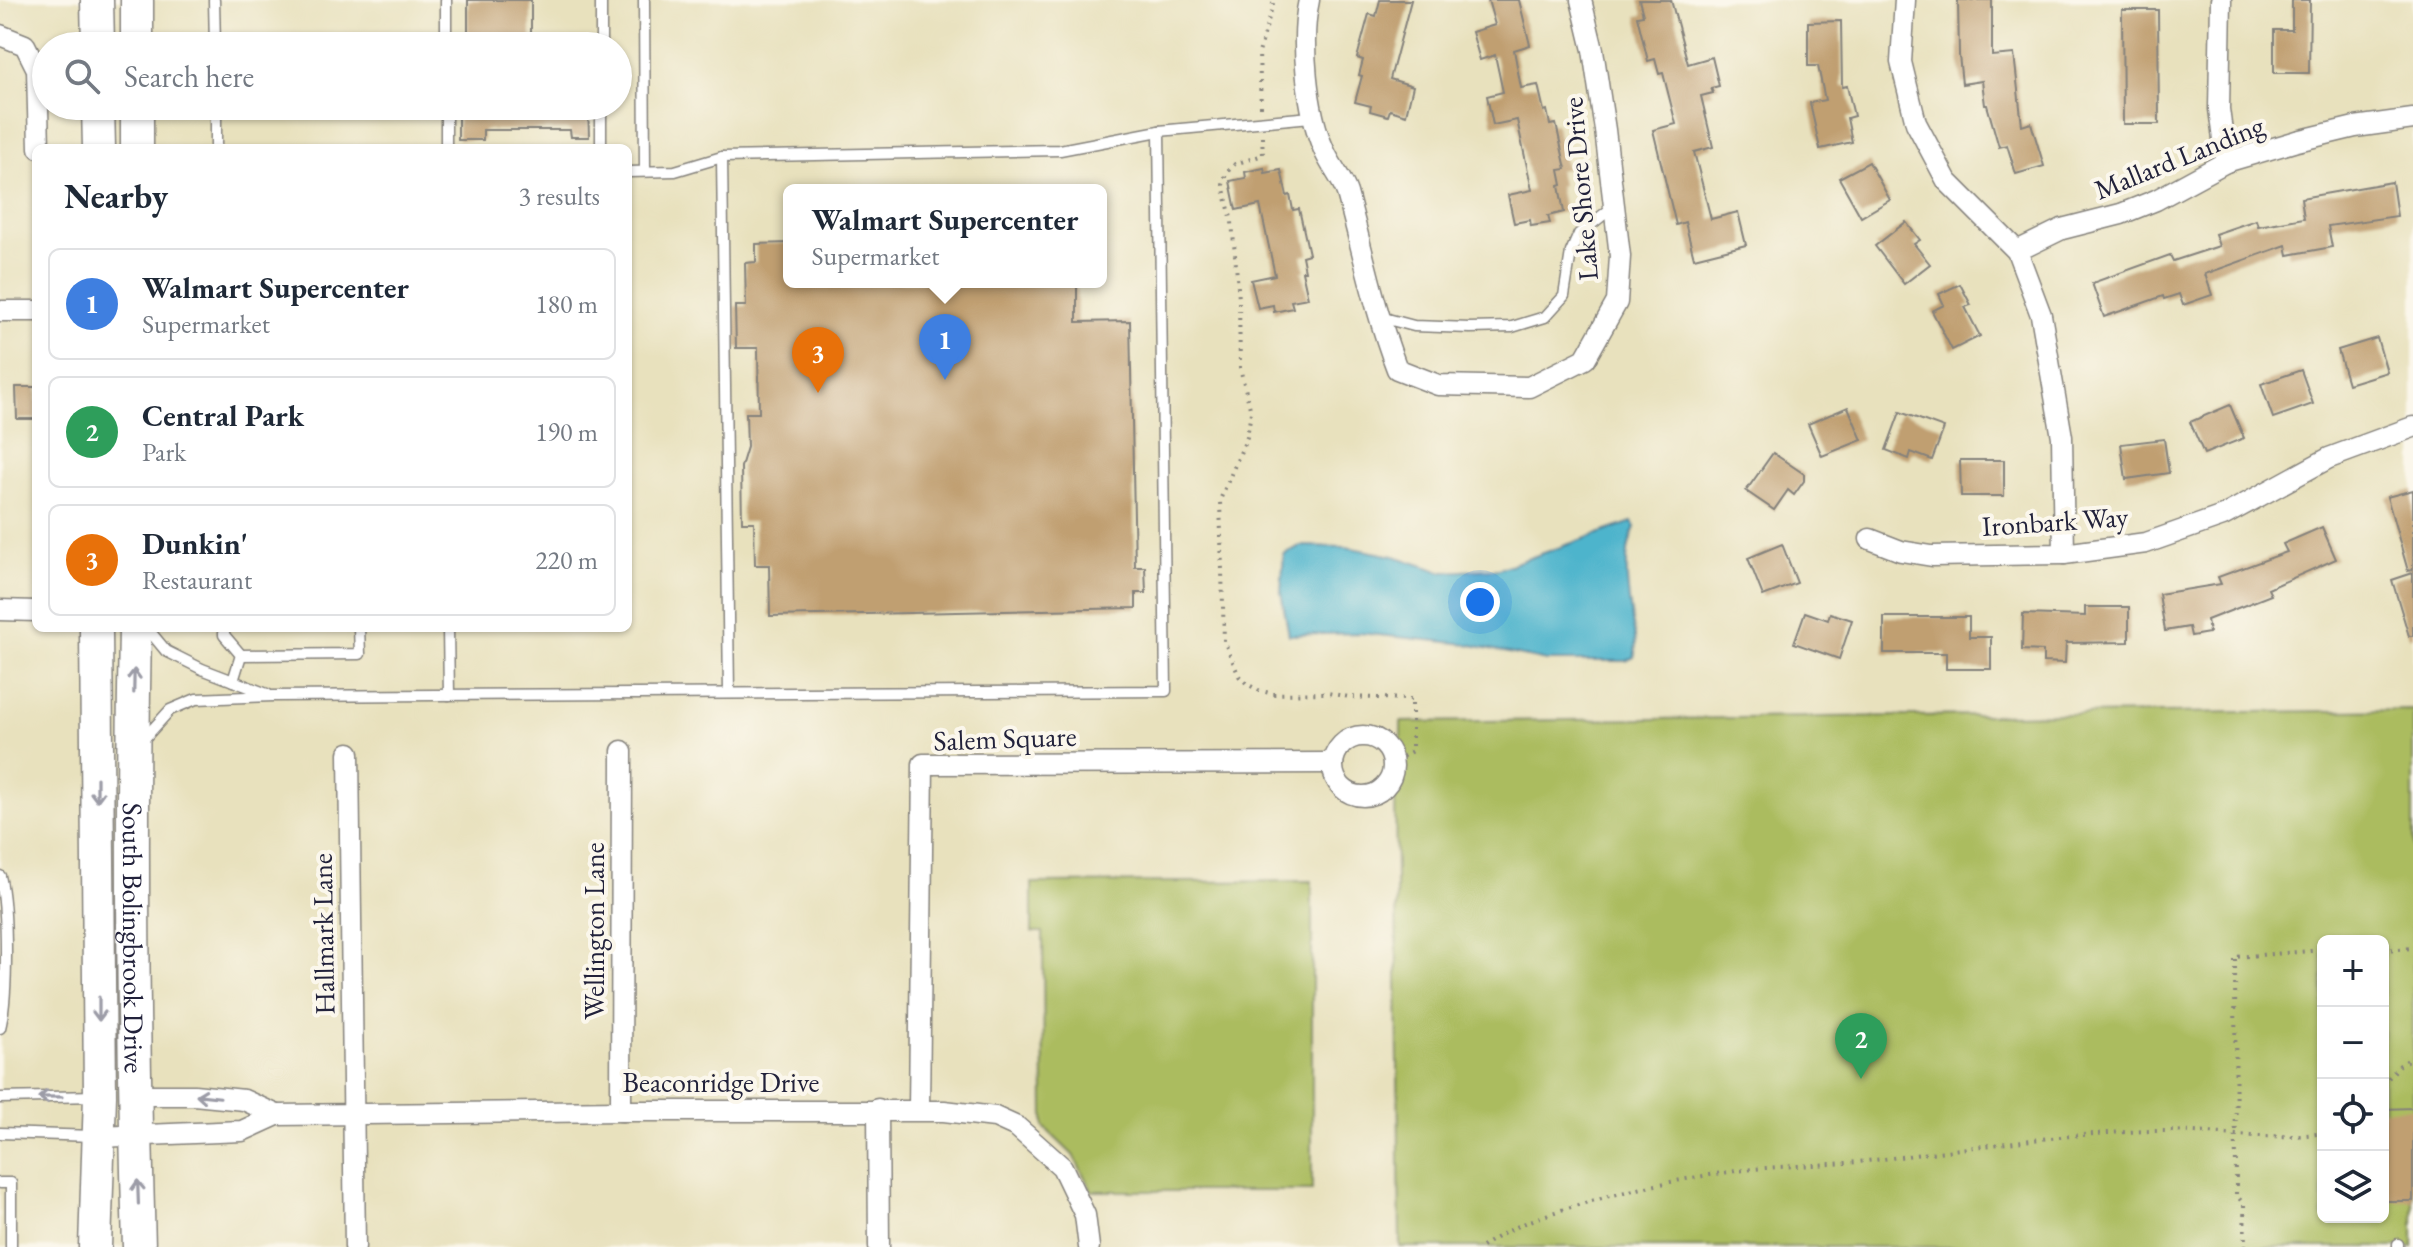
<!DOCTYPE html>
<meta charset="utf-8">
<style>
:root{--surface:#fff;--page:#f6f6f7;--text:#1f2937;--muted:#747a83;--line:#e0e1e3;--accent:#0b8043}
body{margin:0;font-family:"EB Garamond",serif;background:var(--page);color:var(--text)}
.controls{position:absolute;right:24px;bottom:24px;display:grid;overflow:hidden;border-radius:12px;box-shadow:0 2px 6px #0004}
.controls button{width:72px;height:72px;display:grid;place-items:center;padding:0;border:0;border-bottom:2px solid var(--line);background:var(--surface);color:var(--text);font:40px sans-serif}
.you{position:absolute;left:1480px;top:602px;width:28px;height:28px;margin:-20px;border:6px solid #fff;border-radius:50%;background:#1a73e8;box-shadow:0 0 0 12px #1a73e833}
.badge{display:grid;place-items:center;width:52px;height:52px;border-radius:50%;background:var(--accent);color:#fff;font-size:26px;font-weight:700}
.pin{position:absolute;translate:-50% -66px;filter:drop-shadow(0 2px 4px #0008)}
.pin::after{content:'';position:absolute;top:42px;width:28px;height:24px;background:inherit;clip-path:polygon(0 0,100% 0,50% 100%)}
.popup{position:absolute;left:783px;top:184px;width:324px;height:104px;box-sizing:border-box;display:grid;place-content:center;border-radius:12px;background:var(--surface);filter:drop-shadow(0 2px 6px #0005);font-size:26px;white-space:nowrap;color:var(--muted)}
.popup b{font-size:30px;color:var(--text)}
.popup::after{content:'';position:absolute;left:50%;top:100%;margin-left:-16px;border:16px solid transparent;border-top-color:var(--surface)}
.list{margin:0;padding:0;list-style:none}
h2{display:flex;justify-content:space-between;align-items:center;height:104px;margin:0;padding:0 32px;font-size:34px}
h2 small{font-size:26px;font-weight:400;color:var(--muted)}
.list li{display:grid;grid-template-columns:52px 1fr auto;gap:24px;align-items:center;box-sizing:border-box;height:112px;margin:0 16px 16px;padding:0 16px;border:2px solid var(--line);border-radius:12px}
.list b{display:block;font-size:30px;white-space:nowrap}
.list p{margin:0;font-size:26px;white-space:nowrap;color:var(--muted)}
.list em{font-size:26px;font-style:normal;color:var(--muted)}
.icon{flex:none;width:44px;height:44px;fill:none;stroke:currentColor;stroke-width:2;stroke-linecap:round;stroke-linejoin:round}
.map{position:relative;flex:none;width:2413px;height:1247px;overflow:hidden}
.search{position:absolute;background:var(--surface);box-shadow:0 2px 6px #0004;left:32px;top:32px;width:600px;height:88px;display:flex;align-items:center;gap:20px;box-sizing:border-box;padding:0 28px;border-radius:44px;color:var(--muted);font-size:30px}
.panel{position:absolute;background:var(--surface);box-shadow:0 2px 6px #0004;left:32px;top:144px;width:600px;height:488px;border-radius:12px}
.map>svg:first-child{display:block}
.green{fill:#abbc5f;stroke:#666f4d;stroke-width:2;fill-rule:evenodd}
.water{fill:#4eb4cc;stroke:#386b84;stroke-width:2}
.building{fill:#c09f71}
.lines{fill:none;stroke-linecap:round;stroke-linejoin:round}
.lane-casing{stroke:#85827c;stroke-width:13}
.street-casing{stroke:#85827c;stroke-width:23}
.primary-casing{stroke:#85827c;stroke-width:35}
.path{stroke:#85827c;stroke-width:4;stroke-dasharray:2 6;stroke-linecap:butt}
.lane{stroke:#fff;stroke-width:10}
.street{stroke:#fff;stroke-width:20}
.primary{stroke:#fff;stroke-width:32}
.oneway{stroke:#9c9ca7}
.labels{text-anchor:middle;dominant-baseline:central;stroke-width:8;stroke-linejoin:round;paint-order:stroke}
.street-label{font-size:28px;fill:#22223b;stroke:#fbf7ec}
</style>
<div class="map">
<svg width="2413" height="1247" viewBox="0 0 2413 1247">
<rect width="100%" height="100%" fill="#fbf7ec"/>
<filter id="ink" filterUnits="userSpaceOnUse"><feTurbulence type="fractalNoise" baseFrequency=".0125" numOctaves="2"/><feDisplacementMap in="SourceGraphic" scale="16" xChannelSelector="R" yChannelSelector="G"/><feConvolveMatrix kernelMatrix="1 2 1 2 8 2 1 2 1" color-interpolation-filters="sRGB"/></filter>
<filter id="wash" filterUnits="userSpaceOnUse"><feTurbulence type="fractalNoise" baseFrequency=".006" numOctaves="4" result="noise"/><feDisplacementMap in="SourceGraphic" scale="32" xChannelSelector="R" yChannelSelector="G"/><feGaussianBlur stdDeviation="1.8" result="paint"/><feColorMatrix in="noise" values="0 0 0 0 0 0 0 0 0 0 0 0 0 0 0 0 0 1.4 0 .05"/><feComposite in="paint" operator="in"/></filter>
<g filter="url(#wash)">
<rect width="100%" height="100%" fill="#e8e1bd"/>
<g class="green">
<path d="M2413,710v537h-1013l-5,-458 6,-9v-58zM2323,941h60v276h-60z"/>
<path d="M1312,881v310h-220l-19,-36 -29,-28 -1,-195h-11v-49z"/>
</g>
<path class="water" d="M1632,522l3,5c-13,27 -8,62 -3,93 2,12 6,25 2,37l-8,4h-80l-79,-17 -108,-11 -70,2 -8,-43 3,-38 16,-8 46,1 48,9 48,16 56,-3z"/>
<g id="blocks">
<g class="building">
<rect x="468" y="0" width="63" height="46"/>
<path d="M1380,0h31l-21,79 23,7 -7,29 -16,-5 -2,6 -18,-5 1,-5 -16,-4 7,-26 -3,-1 4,-15 -6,-2 12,-44 7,2z"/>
<path d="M1488,0h31l11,45 -16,5 7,38 17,-3 6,26 3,-1 3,15 6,-1 10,45 -7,1 3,15 -3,1 5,26 -16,4 2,7 -19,3 -1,-6 -16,3 -6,-28 24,-5 -15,-70 -24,5 -6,-29 16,-4 -8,-37 -15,5 -8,-28 23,-7z"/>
<path d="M1639,0h32l17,64 24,-7 7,29 -8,2 2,5 -12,3 12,51 -19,5 17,67 27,-7 8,33 -52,13 -9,-36 -9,3 -23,-95 23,-6 -13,-51 -4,1 -4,-15 -7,2 -11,-45 6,-1z"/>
<path d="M1958,0h34v56l22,-2 8,72 9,-3 13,43 -28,8 -9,-29 -8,2 -12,-42h-2l-3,-24 -20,3 -3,-29z"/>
<path d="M2292,0h18l-1,73h-35v-43h18z"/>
<path d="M2122,10h36l1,114h-36z"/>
<path d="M1841,21l1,66 5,-1 7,30 -7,2 5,24 -32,7 -10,-46 15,-3 -7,-34h-10v-44z"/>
<path d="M468,106h120l1,31h-18l-1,-7h-87v10h-25v-29l10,-1z"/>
<path d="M1869,162l21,38 -29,17 -22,-39z"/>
<path d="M1264,168l1,5 16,-3 6,26 3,-1 3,15 6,-1 10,45 -7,2 3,15h-3l6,27 -17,3 2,7 -19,4 -1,-7 -15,3 -7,-28 24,-5 -15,-70 -24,5 -6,-29 16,-3 -1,-6z"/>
<path d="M2392,182l5,34 -69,10 4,21 -44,8 -2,-10 -81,29 7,21 -29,10 -4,-11 -15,5 -1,-3 -59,21 -12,-34 78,-28 3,6 46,-15 -4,-12 41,-14 2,6 46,-8 -3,-20z"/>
<path d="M1906,222l14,18 -6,4 16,20 -26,20 -29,-38z"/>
<path d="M789,243v39h288v40l53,-1 5,246h10l1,26h-10v15l-366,8 -1,-51h-14l-1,-43h-12l-1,-55 6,-20 -1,-34h13l-1,-65h-22l-1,-42h11l-1,-43 11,-1v-18z"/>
<path d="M1960,284l11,21 -6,2 15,29 -28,14 -20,-39 12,-6 -5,-11z"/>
<path d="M2377,338l10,34 -39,12 -10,-34z"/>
<path d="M2301,370l12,34 -40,14 -12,-34z"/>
<path d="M16,387h20v32h-19z"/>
<path d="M2230,405l14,33 -40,16 -14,-32z"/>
<path d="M1848,407l14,33 -40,16 -14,-32z"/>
<path d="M1900,412l44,16 -12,32 -21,-8 -2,7 -23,-9z"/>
<path d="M2164,439l5,34 -43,6 -5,-35z"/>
<path d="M1773,453l31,21v7l-10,14 -6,-5 -14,20 -28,-19z"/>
<path d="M1960,460h44v36h-43z"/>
<path d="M2413,490v80l-5,1 -21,-74z"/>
<path d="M2322,527l14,32 -68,30 3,6 -64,25 2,13 -18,3 -2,-9 -24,4 -6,-37 62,-10 -3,-7 69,-25 -4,-8z"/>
<path d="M1782,544l15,39 -34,13 -15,-38z"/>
<path d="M2413,573v63h-4l-17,-56z"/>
<path d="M2085,607h44v35l-63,1 -1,20 -22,-1v-11l-21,-1 1,-36 62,2z"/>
<path d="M1805,612l23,8 2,-7 22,7 -13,39 -45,-16z"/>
<path d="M1884,617h85v20h22v32h-45v-16h-62z"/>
<path d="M2413,1108v93h-30v-92z"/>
</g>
</g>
</g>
<g filter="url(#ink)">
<use href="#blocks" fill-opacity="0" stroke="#85827c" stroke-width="2"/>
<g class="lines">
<defs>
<g id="lane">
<path d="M214,0l1,46"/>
<path d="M446,0v46"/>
<path d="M601,0v46"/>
<path d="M644,0l1,171"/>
<path d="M216,106v42"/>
<path d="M446,106v42"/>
<path d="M601,106v42"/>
<path d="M722,157l7,536"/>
<path d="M628,172l47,-1 47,-14 338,-7 99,-19"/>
<path d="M1380,317l34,9 56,2 42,-1 33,-10 19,-21 7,-44 8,-18 34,-27"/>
<path d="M147,628l19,23 36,18 65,25"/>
<path d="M224,628v7l17,20 119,-1 -1,-26"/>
<path d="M448,628l1,67"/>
<path d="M233,681l8,-26"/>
<path d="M142,741l28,-31 26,-11 77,-3 893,-5 -7,-560 152,-14"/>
<path d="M0,876c8,33 8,120 0,152"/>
<path d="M0,1098l98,-2"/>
<path d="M0,1133l94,3"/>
<path d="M0,1183h11v64"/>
<path d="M2398,1244v3"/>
</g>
<g id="street">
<path d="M1309,0c-9,41 -2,112 15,150 6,15 18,28 23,43 16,59 28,119 50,176l41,16 91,2 56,-28 32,-57 3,-46 -15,-126 -12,-80 -12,-50"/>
<path d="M1905,0l-4,62 15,61 31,58 70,70 24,64 21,122 2,117"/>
<path d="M2221,0l-2,109 7,53"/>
<path d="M0,35l25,10 12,24 2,79"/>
<path d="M2017,251l45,-22 59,-15 35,-14 70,-38 71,-21 58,-14 58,-8"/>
<path d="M0,311h36"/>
<path d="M1870,539l31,12 31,5 132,-2 82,-11 77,-27 106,-58 84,-31"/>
<path d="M0,610l36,1"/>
<circle cx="1363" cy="766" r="30"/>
<path d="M349,753l6,494"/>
<path d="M135,1095h59l50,5 33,15"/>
<path d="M878,1109l1,138"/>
<path d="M919,1109l4,-345 410,-1"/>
<path d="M621,1111l1,-360"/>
<path d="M99,1137l143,-6 35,-16 344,-4h323l51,6 22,10 45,40 23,48 4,32"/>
</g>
<g id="primary">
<path d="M97,0l1,46"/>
<path d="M137,0v46"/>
<path d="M98,106l1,42"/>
<path d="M137,106v42"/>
<path id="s1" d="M135,628c-4,206 -2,413 4,619"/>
<path d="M95,1247l5,-151 -4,-468"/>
</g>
</defs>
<use href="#lane" class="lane-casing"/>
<use href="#street" class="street-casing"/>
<use href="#primary" class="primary-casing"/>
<g class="path">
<path d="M1261,107l-2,-54 15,-53"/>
<path d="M1262,136l1,19 -28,9 -9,9 -3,12 9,37 7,77 1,69 11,44 -4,25 -27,63 4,141 15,35 8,8 11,6 15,4 55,-1 21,4 63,2v52l-19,11"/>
<path d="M2383,950l30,-2"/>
<path d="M2383,1084l17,-19 13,-8"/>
<path d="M1482,1247c32,-23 68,-34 106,-45 48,-14 98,-24 148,-31 46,-6 93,-5 139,-11 92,-11 186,-27 278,-29 57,-1 113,11 170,2"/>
<path d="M2245,1247l-1,-43 -8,-9 -1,-238 88,-7"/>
</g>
<use href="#lane" class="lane"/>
<use href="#street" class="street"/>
<use href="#primary" class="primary"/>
</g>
<defs><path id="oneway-shaft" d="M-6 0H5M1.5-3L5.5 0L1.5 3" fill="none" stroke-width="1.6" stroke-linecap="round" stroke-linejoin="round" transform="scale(2)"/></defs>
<g class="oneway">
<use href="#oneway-shaft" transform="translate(134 681) rotate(-89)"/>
<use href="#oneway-shaft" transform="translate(97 790) rotate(90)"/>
<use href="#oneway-shaft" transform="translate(99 1009) rotate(90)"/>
<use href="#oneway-shaft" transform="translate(208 1096) rotate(-174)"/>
<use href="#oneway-shaft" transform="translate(50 1097) rotate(179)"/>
<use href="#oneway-shaft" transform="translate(138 1192) rotate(-92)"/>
</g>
</g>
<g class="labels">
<g class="street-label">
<text transform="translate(2179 157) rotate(-22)">Mallard Landing</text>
<text transform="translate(1580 189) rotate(-95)">Lake Shore Drive</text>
<text transform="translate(2055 521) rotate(-4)">Ironbark Way</text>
<text transform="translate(1005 738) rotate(-2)">Salem Square</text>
<text transform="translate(594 931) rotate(-90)">Wellington Lane</text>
<text transform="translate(323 934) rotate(-91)">Hallmark Lane</text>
<text stroke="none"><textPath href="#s1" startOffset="310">South Bolingbrook Drive</textPath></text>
<text x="721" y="1082">Beaconridge Drive</text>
</g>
</g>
</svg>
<div class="controls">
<button>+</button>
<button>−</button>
<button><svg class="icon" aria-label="locate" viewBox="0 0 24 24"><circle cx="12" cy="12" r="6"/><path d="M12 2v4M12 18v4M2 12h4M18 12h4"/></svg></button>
<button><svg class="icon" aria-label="layers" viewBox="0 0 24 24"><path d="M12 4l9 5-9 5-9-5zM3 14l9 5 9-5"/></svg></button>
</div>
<div class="you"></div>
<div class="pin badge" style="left:945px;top:380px;background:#3f7fe0">1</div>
<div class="popup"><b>Walmart Supercenter</b>Supermarket</div>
<div class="pin badge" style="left:1861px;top:1079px;background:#2e9e5b">2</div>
<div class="pin badge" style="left:818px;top:393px;background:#e8710a">3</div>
<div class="search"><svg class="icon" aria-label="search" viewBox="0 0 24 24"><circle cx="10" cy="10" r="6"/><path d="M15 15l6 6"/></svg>Search here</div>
<section class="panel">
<h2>Nearby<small>3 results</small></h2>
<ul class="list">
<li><span class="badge" style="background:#3f7fe0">1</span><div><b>Walmart Supercenter</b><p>Supermarket</p></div><em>180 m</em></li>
<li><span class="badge" style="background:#2e9e5b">2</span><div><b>Central Park</b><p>Park</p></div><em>190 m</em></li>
<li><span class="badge" style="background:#e8710a">3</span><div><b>Dunkin'</b><p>Restaurant</p></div><em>220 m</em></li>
</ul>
</section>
</div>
